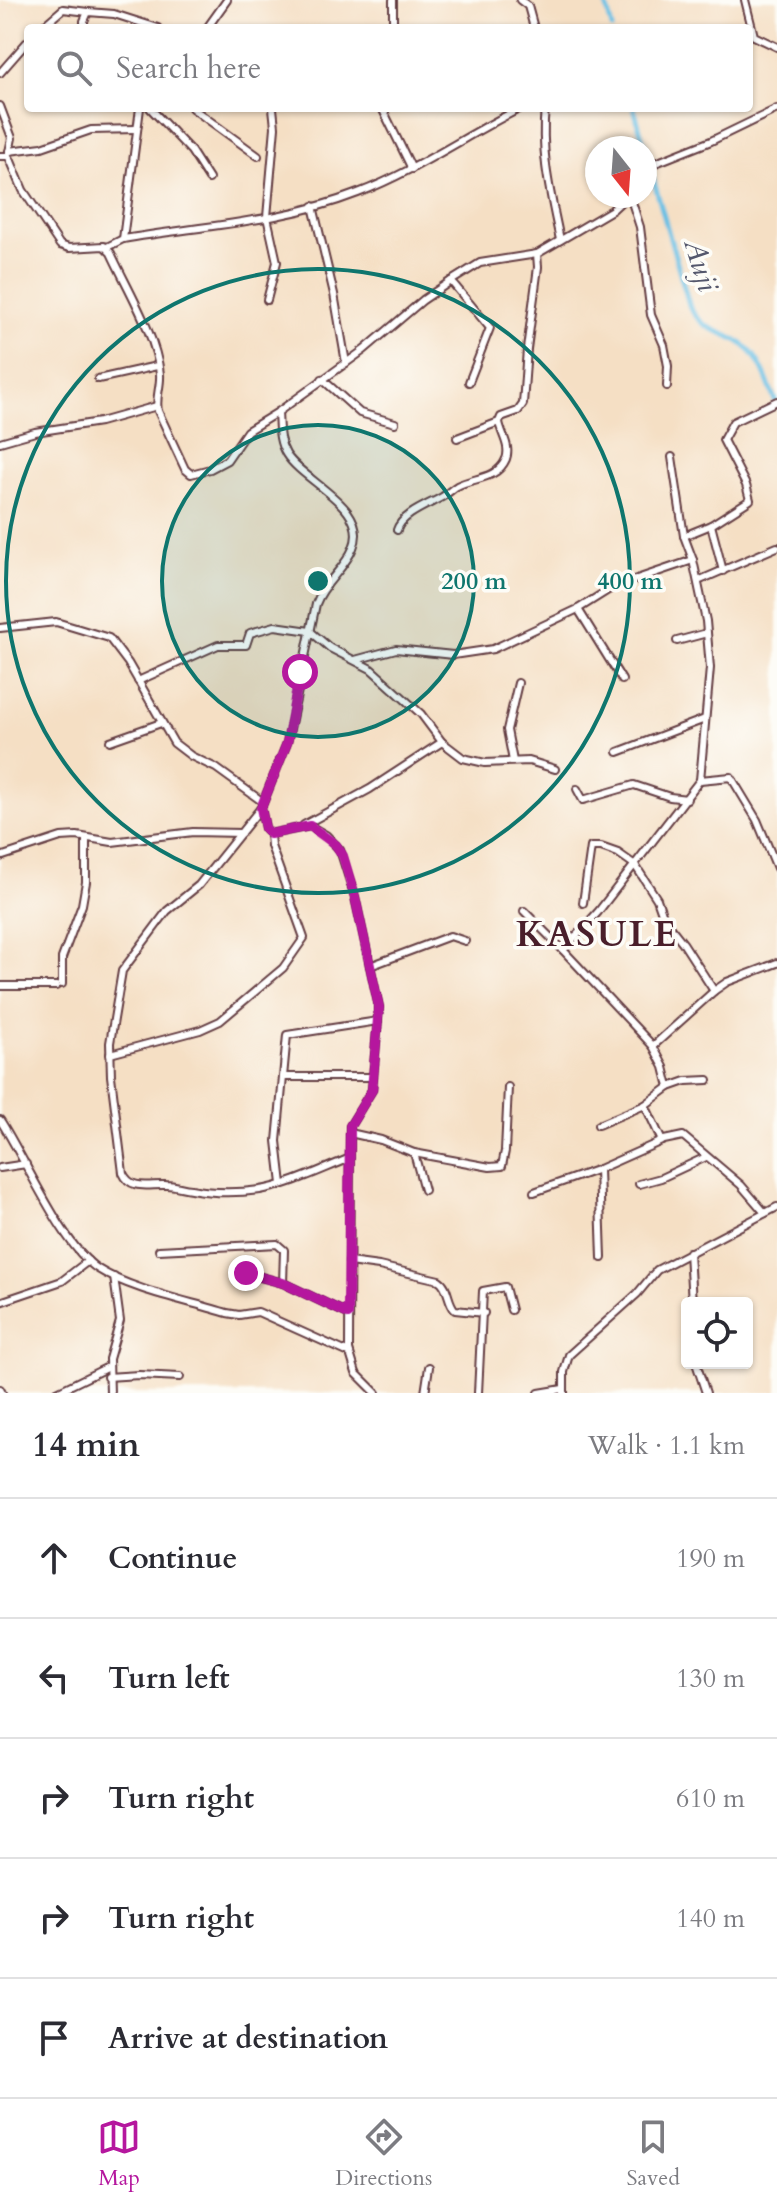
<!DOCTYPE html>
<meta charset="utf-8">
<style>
:root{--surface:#fff;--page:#f7f7f7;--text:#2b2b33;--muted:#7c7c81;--line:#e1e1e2;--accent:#b5179e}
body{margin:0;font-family:Cardo,serif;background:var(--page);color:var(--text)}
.controls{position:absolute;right:24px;bottom:24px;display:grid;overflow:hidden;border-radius:8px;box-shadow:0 2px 6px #0004}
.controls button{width:72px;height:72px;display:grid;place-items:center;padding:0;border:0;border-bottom:2px solid var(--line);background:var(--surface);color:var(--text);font:40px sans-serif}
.compass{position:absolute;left:585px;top:136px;width:72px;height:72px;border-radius:50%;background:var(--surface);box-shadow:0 2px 6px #0004;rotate:163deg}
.stop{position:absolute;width:24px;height:24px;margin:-18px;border:6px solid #b5179e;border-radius:50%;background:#fff}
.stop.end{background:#b5179e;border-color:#fff;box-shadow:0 2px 8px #0008}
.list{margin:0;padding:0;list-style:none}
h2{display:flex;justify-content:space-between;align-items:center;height:104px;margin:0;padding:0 32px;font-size:34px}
h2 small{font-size:26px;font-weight:400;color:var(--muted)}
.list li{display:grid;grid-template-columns:52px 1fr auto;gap:24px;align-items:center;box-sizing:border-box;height:120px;padding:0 32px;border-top:2px solid var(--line)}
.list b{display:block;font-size:30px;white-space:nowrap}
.list em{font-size:26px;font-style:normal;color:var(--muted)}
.icon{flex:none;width:44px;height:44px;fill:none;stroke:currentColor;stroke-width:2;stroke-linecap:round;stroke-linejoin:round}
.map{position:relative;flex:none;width:777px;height:1393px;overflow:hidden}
.search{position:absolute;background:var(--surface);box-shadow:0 2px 6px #0004;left:24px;right:24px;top:24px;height:88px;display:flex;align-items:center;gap:20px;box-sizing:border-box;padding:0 28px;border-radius:8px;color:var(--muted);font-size:30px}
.sheet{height:704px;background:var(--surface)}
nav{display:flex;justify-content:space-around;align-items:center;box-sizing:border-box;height:112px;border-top:2px solid var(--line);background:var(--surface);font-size:22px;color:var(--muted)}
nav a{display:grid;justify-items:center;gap:4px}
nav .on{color:var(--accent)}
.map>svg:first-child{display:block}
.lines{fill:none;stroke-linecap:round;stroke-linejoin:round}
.canal{stroke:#67bfe4;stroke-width:5}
.street-casing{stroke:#643c42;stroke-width:10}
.street{stroke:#fff;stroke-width:6}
.route{stroke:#b5179e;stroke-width:10}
.ring{fill:none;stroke:#0f766e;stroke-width:4}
.labels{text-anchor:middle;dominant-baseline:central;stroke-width:7;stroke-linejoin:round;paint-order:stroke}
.water-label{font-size:30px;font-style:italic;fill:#54576c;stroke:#fdfcf7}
.district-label{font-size:36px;font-weight:bold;letter-spacing:2px;fill:#4a1f2b;stroke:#fdfcf7}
.centre{fill:#0f766e;stroke:#fdfcf7;stroke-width:4}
.ring-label{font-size:24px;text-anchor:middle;font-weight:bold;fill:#0f766e;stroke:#fdfcf7;stroke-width:7;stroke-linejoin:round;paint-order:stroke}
</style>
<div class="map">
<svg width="777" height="1393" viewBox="0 0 777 1393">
<rect width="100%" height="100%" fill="#fdfcf7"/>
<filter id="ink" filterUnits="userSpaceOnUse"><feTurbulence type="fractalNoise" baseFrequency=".0125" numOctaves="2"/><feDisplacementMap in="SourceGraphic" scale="16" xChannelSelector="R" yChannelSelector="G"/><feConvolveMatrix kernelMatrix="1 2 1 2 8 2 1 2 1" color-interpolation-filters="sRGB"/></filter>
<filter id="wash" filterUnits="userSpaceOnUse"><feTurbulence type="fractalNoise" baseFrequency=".006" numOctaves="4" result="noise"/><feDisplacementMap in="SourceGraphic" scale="32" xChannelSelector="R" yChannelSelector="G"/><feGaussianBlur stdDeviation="1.8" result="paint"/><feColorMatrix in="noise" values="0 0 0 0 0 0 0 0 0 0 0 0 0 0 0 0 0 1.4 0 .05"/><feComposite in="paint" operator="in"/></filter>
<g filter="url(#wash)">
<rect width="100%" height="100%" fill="#f5dfc4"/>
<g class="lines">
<g class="canal">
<path d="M605,0l7,28"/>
<path d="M634,108l11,40"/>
<path d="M645,150l45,158c18,28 32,20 55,38 17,14 24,40 32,60"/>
</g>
</g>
</g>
<g filter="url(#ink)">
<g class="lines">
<defs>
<g id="street">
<path d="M393,0v28"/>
<path d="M520,0l8,6 6,22"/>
<path d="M745,0l9,36 23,11"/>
<path d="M41,28l22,-19 25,3"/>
<path d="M84,28v-7l4,-9 26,2 44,14"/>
<path d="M207,28l20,-28"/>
<path d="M0,73l28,-32"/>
<path d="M0,106l12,32 -3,14"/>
<path d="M150,108l41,43 18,28"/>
<path d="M192,108l66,48"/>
<path d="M382,108l30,61"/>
<path d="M545,108c-5,45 6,88 15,132"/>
<path d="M9,151l33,-4 49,-17 45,-1"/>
<path d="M0,156h8l2,3 13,31 37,55 9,3 35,-2 7,7c16,35 45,82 49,121 1,13 -5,24 -2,37l27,58 6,5 19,-5 17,-9 20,-29 31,-19 86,-62 59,-50 28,-19 29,-18 57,-9 75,-44 15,-14"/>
<path d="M645,171l3,-5 63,-25 66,-32"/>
<path d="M630,196l10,31 11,88 13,30 4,21 -1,20"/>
<path d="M313,206l21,88 12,69"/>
<path d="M123,239l17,-131"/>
<path d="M107,247l16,-8c77,-13 161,-17 235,-46 58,-22 108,-58 163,-85"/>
<path d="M451,281l39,47 -21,54"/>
<path d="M267,300l10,-38 -10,-45 8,-90 -2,-19"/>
<path d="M98,379l59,-13"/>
<path d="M322,379l38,34 35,10"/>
<path d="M457,438l42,-16"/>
<path d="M0,442l35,-10 65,-10 57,-16"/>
<path d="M711,525l12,46"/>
<path d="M397,530c5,-16 31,-25 45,-33 5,-3 10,-8 15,-11 17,-9 40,-6 49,-27 5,-13 -5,-25 -7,-37l2,-5 17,-6 5,-7 4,-55 11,-82 -1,-13"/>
<path d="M684,536l27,-11 39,-25 -4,-15 -23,-45 10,-18 44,-21"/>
<path d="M698,581l79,-34"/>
<path d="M578,609l44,71"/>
<path d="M0,628l56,-6 53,16 19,25 46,80 17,13 25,12 47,34"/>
<path d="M677,641l30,-8"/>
<path d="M355,660l41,-11 57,6 40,-6 85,-40 35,-22 80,-27"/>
<path d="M138,681l80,-36h28l4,-12 25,-7 35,5 20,17 41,21 50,45 21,28 21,16 22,5 44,-2 26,8"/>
<path d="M110,741l51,-18"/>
<path d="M618,752l87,-33"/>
<path d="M513,761l-6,-31 11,-47"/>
<path d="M700,780l31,-3 26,43 20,48"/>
<path d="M577,789l6,11 51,-15 36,12 17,2"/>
<path d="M260,809l-61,76 -32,26 -45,60 -12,72 1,33 12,97c8,18 26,11 43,12 9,0 16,3 25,4 21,4 47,4 69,1 30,-5 60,-20 88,-31"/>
<path d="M304,825l66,-36 72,-47"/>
<path d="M270,834l40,-8 16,9 14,15 15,47 24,110 -7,83 -22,36 -1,224 7,23 20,20"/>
<path d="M0,857l61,-20 16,-1 35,6 81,-10 48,1"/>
<path d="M583,903l8,-56h10l17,6 17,12 22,34 7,20 19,24 31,48"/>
<path d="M524,911l39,39"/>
<path d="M370,966l80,-30 15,5"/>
<path d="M62,984v-26l20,-53 4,-23v-44"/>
<path d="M0,986h56"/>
<path d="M653,1046l61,-55 13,-9 50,-19"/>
<path d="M110,1054l90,-24 20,-9 63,-53 21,-30 -33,-92 -1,-12 -5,-6 -4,-20 26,-65 29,-139c8,-22 29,-35 37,-56 18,-41 -49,-65 -67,-94 -8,-13 -7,-27 -8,-42"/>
<path d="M283,1077l4,-42 91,-14"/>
<path d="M669,1087l17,-6 22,-1"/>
<path d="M0,1120c25,38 62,126 98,149 33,21 91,32 129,44l12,2 19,-3 91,41"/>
<path d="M598,1125l47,-20"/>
<path d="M350,1133l31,7 33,13 10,37"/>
<path d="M662,1141l-17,-36 24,-18 -5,-20 -11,-21 -90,-96 35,-38 102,-132 10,-112 -4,-47 -13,-61 -9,-24 -12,-79"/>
<path d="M414,1153l76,14 12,-1 3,-15 3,-64"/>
<path d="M0,1168l26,-4"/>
<path d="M599,1169l3,89"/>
<path d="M282,1184l-5,-43 6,-64h90"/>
<path d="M639,1184l22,-6 45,-21"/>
<path d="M534,1192l65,-23 65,-29 19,-4 58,49 24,28"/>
<path d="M159,1250l118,-6 7,6 -1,33"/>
<path d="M689,1252l3,51"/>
<path d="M349,1262l30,4 60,14c10,6 8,22 16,30l29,3"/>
<path d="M246,1273l37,10 65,31"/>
<path d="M0,1302l62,-21 26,-20"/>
<path d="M696,1363l10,30"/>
<path d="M107,1377l32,-2 41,2"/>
<path d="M0,1389l2,4"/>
<path d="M55,1393l53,-26"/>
<path d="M110,1393l-1,-34 11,-38 -6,-44"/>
<path d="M425,1393l4,-26"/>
<path d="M478,1393l5,-102 22,-4 6,23"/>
<path d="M539,1393l24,-4"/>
<path d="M564,1393v-21l5,-17 68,-61 20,-24 120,-63"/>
</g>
</defs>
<use href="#street" class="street-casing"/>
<use href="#street" class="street"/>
</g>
</g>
<g class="lines" filter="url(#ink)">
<path class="route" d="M246,1273l37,10 65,31 2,-188 22,-36 7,-83 -24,-110 -12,-41 -7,-11 -26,-19 -40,8 -5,-6 -4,-20 26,-65 13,-71"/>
</g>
<circle cx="318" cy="581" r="156" fill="#0f766e" fill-opacity=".12"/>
<g class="ring">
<circle cx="318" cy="581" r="156"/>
<circle cx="318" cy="581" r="312"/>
</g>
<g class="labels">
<g class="water-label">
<text transform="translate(701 265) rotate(73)">Auji</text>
</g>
<g class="district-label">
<text x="597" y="934">KASULE</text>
</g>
</g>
<circle cx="318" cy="581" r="12" class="centre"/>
<g class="ring-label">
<text x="474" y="589">200 m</text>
<text x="630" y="589">400 m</text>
</g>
</svg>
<div class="controls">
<button><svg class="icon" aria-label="locate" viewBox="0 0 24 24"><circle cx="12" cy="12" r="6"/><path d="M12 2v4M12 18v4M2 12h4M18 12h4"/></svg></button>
</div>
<svg class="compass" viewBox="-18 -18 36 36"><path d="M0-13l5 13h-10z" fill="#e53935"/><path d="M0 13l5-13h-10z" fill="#7c7c81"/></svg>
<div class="stop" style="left:300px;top:672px"></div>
<div class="stop end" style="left:246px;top:1273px"></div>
<div class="search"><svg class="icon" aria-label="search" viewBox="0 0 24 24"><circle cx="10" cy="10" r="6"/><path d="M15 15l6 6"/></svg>Search here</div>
</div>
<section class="sheet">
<h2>14 min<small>Walk · 1.1 km</small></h2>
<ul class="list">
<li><svg class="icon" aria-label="ahead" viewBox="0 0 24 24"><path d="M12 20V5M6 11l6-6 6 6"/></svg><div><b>Continue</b></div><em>190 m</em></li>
<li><svg class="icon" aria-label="left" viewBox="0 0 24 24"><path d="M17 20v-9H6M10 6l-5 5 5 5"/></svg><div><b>Turn left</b></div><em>130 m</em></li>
<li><svg class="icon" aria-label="right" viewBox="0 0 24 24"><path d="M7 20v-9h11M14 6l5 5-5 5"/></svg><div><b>Turn right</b></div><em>610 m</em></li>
<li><svg class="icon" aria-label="right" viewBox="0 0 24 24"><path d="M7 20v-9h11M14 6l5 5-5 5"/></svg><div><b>Turn right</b></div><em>140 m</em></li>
<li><svg class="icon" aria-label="arrive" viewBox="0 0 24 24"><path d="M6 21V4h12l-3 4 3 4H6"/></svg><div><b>Arrive at destination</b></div></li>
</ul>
</section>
<nav>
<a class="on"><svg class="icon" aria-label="map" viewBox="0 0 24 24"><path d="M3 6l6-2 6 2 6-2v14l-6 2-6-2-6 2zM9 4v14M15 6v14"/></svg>Map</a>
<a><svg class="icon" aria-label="directions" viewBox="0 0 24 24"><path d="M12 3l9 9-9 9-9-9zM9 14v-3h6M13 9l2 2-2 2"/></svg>Directions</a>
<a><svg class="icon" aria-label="saved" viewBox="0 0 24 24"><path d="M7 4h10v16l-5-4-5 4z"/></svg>Saved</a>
</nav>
